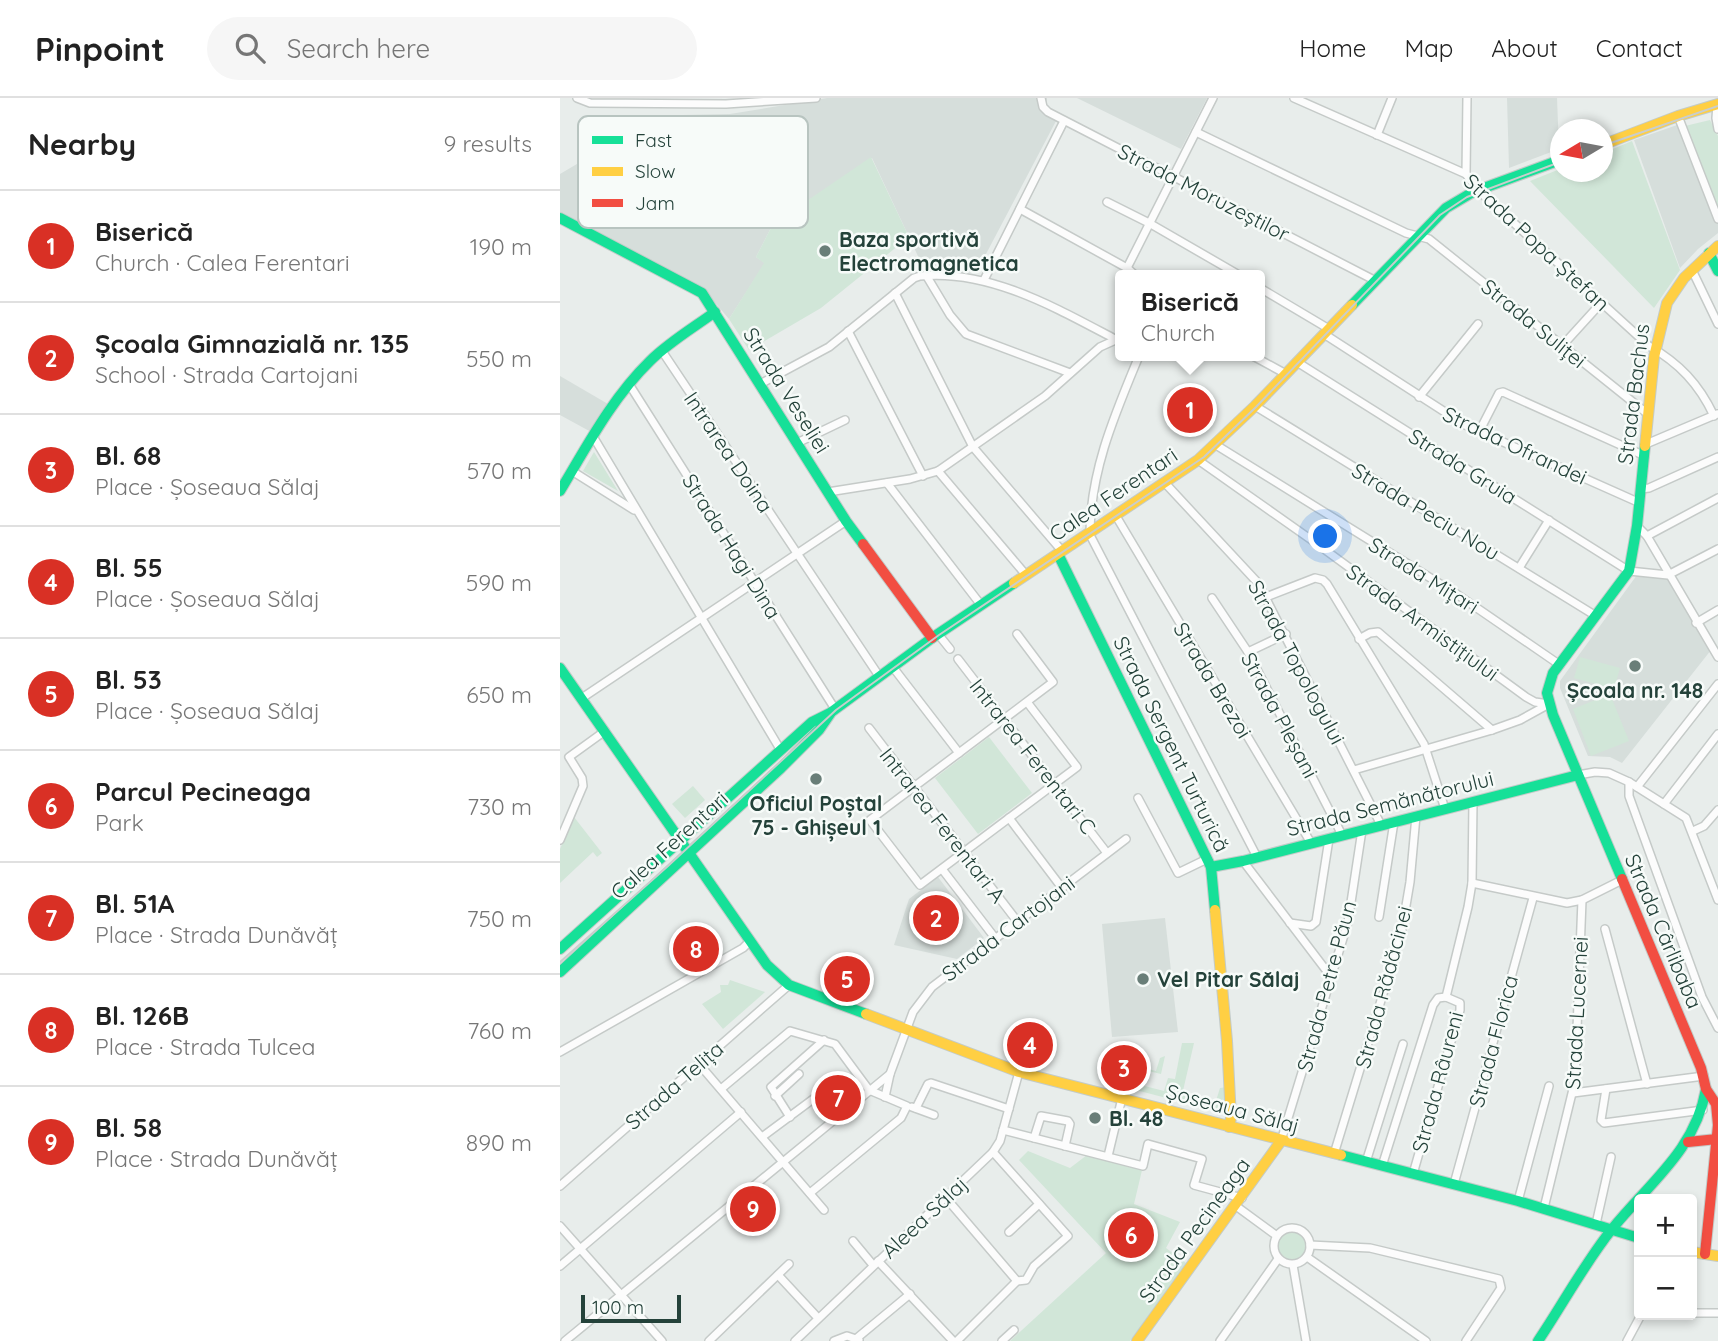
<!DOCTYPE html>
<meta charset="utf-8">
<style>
:root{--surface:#fff;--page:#f6f6f6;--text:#222;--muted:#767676;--line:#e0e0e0;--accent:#d93025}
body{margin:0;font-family:Quicksand,sans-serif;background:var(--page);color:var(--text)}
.controls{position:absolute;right:21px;bottom:21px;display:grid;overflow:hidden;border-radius:7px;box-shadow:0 4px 10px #0003}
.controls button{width:63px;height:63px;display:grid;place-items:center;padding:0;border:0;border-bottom:2px solid var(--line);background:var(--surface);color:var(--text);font:35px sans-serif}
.compass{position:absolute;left:990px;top:21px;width:63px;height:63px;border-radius:50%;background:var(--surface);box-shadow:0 4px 10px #0003;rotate:260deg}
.scale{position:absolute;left:21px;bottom:18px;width:100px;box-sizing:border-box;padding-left:7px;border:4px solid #24423a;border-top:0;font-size:19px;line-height:24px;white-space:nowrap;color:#24423a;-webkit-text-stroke:5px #f7fbf9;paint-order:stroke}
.you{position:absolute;left:766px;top:439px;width:24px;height:24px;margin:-18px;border:5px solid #fff;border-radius:50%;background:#1a73e8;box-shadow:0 0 0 10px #1a73e833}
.badge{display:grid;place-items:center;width:46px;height:46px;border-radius:50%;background:var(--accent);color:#fff;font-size:23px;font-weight:700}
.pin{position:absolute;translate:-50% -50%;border:4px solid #fff;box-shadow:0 2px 7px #0006}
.popup{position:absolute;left:555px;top:172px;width:150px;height:91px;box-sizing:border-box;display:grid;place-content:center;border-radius:7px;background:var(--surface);filter:drop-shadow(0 2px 5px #0005);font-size:23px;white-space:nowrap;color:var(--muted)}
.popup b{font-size:26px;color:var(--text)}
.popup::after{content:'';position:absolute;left:50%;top:100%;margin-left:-14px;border:14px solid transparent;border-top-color:var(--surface)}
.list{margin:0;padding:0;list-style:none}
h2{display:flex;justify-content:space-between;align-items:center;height:91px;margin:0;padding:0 28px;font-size:30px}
h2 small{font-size:23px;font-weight:400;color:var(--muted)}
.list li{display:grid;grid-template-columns:46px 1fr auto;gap:21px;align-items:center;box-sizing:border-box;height:112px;padding:0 28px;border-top:2px solid var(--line)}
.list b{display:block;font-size:26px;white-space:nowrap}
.list p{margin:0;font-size:23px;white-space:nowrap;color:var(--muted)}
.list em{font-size:23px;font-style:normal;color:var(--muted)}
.icon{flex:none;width:38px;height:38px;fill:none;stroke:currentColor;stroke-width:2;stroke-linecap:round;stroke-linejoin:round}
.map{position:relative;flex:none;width:1158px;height:1243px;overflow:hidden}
header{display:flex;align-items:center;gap:42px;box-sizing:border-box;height:98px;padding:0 35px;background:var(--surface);border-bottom:2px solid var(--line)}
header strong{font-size:33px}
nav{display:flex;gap:38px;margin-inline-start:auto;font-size:24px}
.search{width:490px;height:63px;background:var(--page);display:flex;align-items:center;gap:18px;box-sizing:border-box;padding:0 24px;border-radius:38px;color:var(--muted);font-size:26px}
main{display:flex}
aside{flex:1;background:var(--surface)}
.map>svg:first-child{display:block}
.built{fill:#d6dedb}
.green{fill:#d1e6d8}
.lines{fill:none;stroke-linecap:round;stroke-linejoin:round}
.street-casing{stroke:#c5cac8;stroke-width:10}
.fast-casing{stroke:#c3cbc8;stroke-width:12}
.slow-casing{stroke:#c3cbc8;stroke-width:12}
.jam-casing{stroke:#c3cbc8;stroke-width:12}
.street{stroke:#fcfcfc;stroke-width:7}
.fast{stroke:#16e098;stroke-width:10}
.slow{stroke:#ffcf43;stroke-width:10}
.jam{stroke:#f24e42;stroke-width:10}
.tram{stroke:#c9cdcc;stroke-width:2}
.poi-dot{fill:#697e78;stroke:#f7fbf9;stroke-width:2.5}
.labels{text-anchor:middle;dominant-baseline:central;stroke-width:5;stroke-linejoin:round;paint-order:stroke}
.street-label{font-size:21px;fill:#24423a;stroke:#f7fbf9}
.poi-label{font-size:21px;font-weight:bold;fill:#24423a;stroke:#f7fbf9;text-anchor:start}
.key{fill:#f7fbf9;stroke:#b8c4c0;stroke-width:2}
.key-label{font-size:19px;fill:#24423a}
</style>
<header>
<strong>Pinpoint</strong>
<div class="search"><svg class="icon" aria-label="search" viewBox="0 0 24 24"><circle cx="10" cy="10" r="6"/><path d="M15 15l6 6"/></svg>Search here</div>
<nav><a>Home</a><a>Map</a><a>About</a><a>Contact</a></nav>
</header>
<main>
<aside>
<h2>Nearby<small>9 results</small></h2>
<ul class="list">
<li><span class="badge">1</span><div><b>Biserică</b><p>Church · Calea Ferentari</p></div><em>190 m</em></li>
<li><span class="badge">2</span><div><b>Școala Gimnazială nr. 135</b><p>School · Strada Cartojani</p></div><em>550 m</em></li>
<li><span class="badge">3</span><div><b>Bl. 68</b><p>Place · Șoseaua Sălaj</p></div><em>570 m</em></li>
<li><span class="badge">4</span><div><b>Bl. 55</b><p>Place · Șoseaua Sălaj</p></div><em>590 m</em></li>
<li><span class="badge">5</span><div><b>Bl. 53</b><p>Place · Șoseaua Sălaj</p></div><em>650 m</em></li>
<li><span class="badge">6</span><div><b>Parcul Pecineaga</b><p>Park</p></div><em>730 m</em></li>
<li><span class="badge">7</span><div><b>Bl. 51A</b><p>Place · Strada Dunăvăț</p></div><em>750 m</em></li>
<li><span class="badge">8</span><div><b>Bl. 126B</b><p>Place · Strada Tulcea</p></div><em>760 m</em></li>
<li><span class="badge">9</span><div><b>Bl. 58</b><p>Place · Strada Dunăvăț</p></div><em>890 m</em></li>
</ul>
</aside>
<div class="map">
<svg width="1158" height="1243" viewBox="0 0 1158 1243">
<rect width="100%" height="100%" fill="#e8edeb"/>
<g class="built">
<path d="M267,0h220l-2,16 11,7 -80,152 -52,-4 -52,-111 -99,66 -17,33 9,6 -36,56 -17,-20 -152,-87v-38l22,-13 35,-11 -5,-27 -23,3v-9l141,-3z"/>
<path d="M517,0h130l-26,51z"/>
<path d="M947,0h50l2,51 -50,19z"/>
<path d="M1120,26l38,99v10l-20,16 -18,19 -46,-128z"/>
<path d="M0,278l48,28 -15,29 -33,-18z"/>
<path d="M1077,477l32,2 42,73 -89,113 -12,-6 -22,-1 -28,-68v-7z"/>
<path d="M378,779l46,61 -27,21 -63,-14 15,-46z"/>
<path d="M605,820l13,114 -66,5 -10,-113z"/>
</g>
<g class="green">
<path d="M1150,22l8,16v76l-33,-86z"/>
<path d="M1072,43l48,129 -26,38 -124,-127 30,-12v3h42l1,-19z"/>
<path d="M311,59l38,80 -88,71 -72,42 -20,-31 35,-56 -8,-6 17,-33z"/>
<path d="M34,354l24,39 -35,-20z"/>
<path d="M1020,559l40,11 -6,21 -40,-11z"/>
<path d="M1050,596l19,47 -38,15 -18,-47z"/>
<path d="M429,639l43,56 -54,41 -43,-56z"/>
<path d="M133,688l12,14 -20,18 -13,-14z"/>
<path d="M14,719l28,36 -5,4 -4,-5 -33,31v-34z"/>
<path d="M170,882l35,12 -42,37 -21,-25 19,-12 -1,-7h8z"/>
<path d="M622,945h12l-12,52 33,9 5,-16 7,-1 -3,26 -119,-31 6,-22 45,11 4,-13 5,-2 -4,18 -47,-11 -4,14 54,14 4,-13 7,1z"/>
<path d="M468,1053l42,17 21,-16 52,14 -9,38 46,18 -14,26 20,15 -56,78h-120l96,-88 -87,-93z"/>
<circle cx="732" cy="1148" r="16"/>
</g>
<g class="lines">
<defs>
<g id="street">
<path d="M17,0l13,5 136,1 90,-6"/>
<path d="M481,0l2,9 5,5 326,168"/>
<path d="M734,0l172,76 14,18 169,154c30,17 50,38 65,70"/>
<path d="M1157,6l-1,14 2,11"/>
<path d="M1118,18l40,103"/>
<path d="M636,34l210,101 23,6 220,176"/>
<path d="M817,37l15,-37"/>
<path d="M906,76l1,-76"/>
<path d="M547,104l42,21 90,52"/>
<path d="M460,111l107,59 8,7"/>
<path d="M567,170l86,-170"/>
<path d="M1132,172l26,54"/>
<path d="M366,177l24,40 16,19 104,39"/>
<path d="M424,182l80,-159"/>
<path d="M700,190l69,41"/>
<path d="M335,195l78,154 89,104"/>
<path d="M288,233l75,145"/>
<path d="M764,236l141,91 175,78"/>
<path d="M1002,248l40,-44"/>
<path d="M102,253l217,325"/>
<path d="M579,258c-24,58 -49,115 -49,179l167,322"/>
<path d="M693,258l33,18"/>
<path d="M737,264l332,209 39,4 50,-26"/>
<path d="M69,286l206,325"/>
<path d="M200,286l69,-37 85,-69 6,-2c69,-7 136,32 195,63"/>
<path d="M859,299l59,-73"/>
<path d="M695,308l341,210"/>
<path d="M919,334l20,-39 4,-1 142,64"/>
<path d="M34,340l186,311"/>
<path d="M237,345l48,-23"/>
<path d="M1086,346l71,-30"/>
<path d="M656,347l242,150 102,70"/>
<path d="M638,362l115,81 213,156 9,5 14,2"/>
<path d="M12,373l62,39"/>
<path d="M378,373l88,104"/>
<path d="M327,385l94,122"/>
<path d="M605,385l93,100 123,242"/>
<path d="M1081,391l8,-1 69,-31"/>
<path d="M268,394l82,-13 28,-8 107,-75 55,-49 20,-9"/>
<path d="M556,418l195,327"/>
<path d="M1077,428l10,10 71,121"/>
<path d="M1087,438l71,-38"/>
<path d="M959,470l30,-48"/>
<path d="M706,499l49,-19 8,2 4,4 97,160 21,65"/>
<path d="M652,500l36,54 94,183"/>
<path d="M1136,525l22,-13"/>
<path d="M378,536l12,15"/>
<path d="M457,536l36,48 -183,138 50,65 157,-118 -50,-65"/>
<path d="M799,541l11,-6 8,-1 114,98"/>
<path d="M688,554l38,-18"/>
<path d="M398,561l149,194"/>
<path d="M332,568l67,87"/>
<path d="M22,600l264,-177"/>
<path d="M309,630l148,193"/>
<path d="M794,672l138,-40 28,-10 29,-16"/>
<path d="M1018,677l17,-3 14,1 20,9 57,36 32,82"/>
<path d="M1069,684v14l73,201 16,31"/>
<path d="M1077,689l81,-103"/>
<path d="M578,700l40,75 29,-14"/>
<path d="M1104,706l54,-70"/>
<path d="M449,720l53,70"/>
<path d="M1133,733l11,-5 14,-16"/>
<path d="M0,742l23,-54 -1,-8 -13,-21 36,-26"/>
<path d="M683,763l89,117"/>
<path d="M382,771l53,69"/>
<path d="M912,785l95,20 15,-3 40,-20"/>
<path d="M819,819l15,-95"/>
<path d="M730,825l21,3 5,-4 13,-83"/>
<path d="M1045,831l42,155"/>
<path d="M886,899l22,-90 4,-24 1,-81"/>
<path d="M0,954l183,-104 7,-7"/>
<path d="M139,966l125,146"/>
<path d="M161,991l69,-58 45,13 34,46 38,16 -6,12 -91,75"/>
<path d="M1046,991l-5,31 3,3 99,-13"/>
<path d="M1013,995l131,-17"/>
<path d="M215,998l24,-22"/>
<path d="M325,999l5,-23"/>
<path d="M352,1009l22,8"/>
<path d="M356,1010l12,-24 3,-1 78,26"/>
<path d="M230,1019l-19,-30 53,-47"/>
<path d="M443,1032l140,36 5,-22 54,15 -8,26 48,13"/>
<path d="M202,1039l66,-49"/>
<path d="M474,1040l7,-22 27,5 2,3 -5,22"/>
<path d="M721,1043l67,-219 14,-92"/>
<path d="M774,1056l67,-219 9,-53 6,-66"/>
<path d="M548,1058l14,-58"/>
<path d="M806,1064l37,-118"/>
<path d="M822,1068l51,-161 5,-7 8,-1"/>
<path d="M853,1076l47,-164v-7l-14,-6"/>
<path d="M894,1086l79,-286"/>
<path d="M0,1088l229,-201"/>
<path d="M386,1100l71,83"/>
<path d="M958,1103l31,-115"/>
<path d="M676,1108l41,30"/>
<path d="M984,1110l31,-127 7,-181"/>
<path d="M1036,1126l15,-67"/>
<path d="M0,1128l102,115"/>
<circle cx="732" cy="1148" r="18"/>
<path d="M449,1134l30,-28"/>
<path d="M293,1143l20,24"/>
<path d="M750,1147l60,3 129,31 2,9 -35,53"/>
<path d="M747,1159l119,84"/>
<path d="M318,1163l75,80"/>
<path d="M733,1167l13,76"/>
<path d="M0,1168l181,-154"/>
<path d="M218,1177l40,43"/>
<path d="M1132,1215h26"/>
<path d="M297,1240l53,-44"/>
<path d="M5,1243l325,-267 23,-62 19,-25 194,-148"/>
<path d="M149,1243l80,-77"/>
<path d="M235,1243l198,-189 7,-11 19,-69"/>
<path d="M274,1243l13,-5 12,4"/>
<path d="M397,1243l60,-60 9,-1 8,-14 34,-30 -75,-84"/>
<path d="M442,1243l12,-11"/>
<path d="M660,1243l58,-82"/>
<path d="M1067,1243l14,-26"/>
</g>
<g id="fast">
<path d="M0,120l142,75 144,228 17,23"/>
<path d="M1149,155l9,18"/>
<path d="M792,207l94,-97 27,-16 87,-32"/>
<path d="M0,393c27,-45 52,-93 90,-130 19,-19 43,-33 65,-49"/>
<path d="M498,456l153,313 4,43"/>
<path d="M0,570l207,297 22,20 77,29"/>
<path d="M651,769l32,-6 335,-86"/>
<path d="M1062,781l-69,-164 -6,-22 6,-20 76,-102 8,-45 8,-80"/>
<path d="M0,851l252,-227 18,-9 102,-75 82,-55"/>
<path d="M0,874l221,-204 38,-38 11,-16"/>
<path d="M781,1057l177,46 121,37"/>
<path d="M978,1243c25,-37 46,-77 74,-112 37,-46 83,-78 94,-140"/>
</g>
<g id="slow">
<path d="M1042,47l76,-29 40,-12"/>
<path d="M1085,348l9,-89 13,-54 17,-25 34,-32"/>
<path d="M454,485l184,-123 57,-54 97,-101"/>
<path d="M655,812l12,131 4,77 -2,9"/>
<path d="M306,916l153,58 322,83"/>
<path d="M1132,1154l26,4"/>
<path d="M577,1243l144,-200"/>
</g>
<g id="jam">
<path d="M303,446l69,94"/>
<path d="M1062,781l79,189 5,21 10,15 2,21 -13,129"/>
<path d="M1128,1044l29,-3"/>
</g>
</defs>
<use href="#street" class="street-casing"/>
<use href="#fast" class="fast-casing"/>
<use href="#slow" class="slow-casing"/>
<use href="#jam" class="jam-casing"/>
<use href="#street" class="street"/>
<use href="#fast" class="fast"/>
<use href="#slow" class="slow"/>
<use href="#jam" class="jam"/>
<g class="tram">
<path d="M1042,48l116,-40"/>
<path d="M0,864l108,-96 168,-156 103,-75 265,-178 52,-50 184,-192 27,-18 93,-35"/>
</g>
</g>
<g class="poi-dot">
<circle cx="265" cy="153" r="7"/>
<circle cx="1075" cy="568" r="7"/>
<circle cx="256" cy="681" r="7"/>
<circle cx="583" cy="881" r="7"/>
<circle cx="535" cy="1020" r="7"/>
</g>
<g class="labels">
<g class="street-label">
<text transform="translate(644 94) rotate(27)">Strada Moruzeștilor</text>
<text transform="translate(977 144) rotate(43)">Strada Popa Ștefan</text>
<text transform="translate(974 225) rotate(39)">Strada Suliței</text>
<text transform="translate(227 292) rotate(58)">Strada Veseliei</text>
<text transform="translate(1073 296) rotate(-83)">Strada Bachus</text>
<text transform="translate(955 347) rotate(25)">Strada Ofrandei</text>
<text transform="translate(169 354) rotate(56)">Intrarea Doina</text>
<text transform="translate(903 368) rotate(32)">Strada Gruia</text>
<text transform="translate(553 396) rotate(-34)">Calea Ferentari</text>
<text transform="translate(866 413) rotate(31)">Strada Peciu Nou</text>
<text transform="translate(172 448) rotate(58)">Strada Hagi Dina</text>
<text transform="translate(864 477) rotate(32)">Strada Mițari</text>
<text transform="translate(863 524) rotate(36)">Strada Armistițiului</text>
<text transform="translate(737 564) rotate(62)">Strada Topologului</text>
<text transform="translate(653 582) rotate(59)">Strada Brezoi</text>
<text transform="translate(720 617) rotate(62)">Strada Pleșani</text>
<text transform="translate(612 646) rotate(64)">Strada Sergent Turturică</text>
<text transform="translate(473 658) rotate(52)">Intrarea Ferentari C</text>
<text transform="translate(830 705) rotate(-14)">Strada Semănătorului</text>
<text transform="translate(383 727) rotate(52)">Intrarea Ferentari A</text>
<text transform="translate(109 747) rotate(-42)">Calea Ferentari</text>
<text transform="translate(448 830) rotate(-37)">Strada Cartojani</text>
<text transform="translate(1104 833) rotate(67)">Strada Cârlibaba</text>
<text transform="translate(766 888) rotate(-75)">Strada Petre Păun</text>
<text transform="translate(823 889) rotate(-75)">Strada Rădăcinei</text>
<text transform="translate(1016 915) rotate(-87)">Strada Lucernei</text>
<text transform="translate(933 943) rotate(-75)">Strada Florica</text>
<text transform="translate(877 984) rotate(-75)">Strada Râureni</text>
<text transform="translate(114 987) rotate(-41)">Strada Telița</text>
<text transform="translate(673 1010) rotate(15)">Șoseaua Sălaj</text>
<text transform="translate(364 1119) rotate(-43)">Aleea Sălaj</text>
<text transform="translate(634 1132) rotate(-54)">Strada Pecineaga</text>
</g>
<g class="poi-label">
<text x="279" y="141">Baza sportivă<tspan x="279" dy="24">Electromagnetica</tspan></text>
<text x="1075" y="592" text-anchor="middle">Școala nr. 148</text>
<text x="256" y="705" text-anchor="middle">Oficiul Poștal<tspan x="256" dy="24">75 - Ghișeul 1</tspan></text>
<text x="597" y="881">Vel Pitar Sălaj</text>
<text x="549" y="1020">Bl. 48</text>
</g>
</g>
<rect x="18" y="18" width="230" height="112" rx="10" class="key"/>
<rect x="32" y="38" width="31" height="8" fill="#16e098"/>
<rect x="32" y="69" width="31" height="9" fill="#ffcf43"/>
<rect x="32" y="101" width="31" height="8" fill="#f24e42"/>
<g class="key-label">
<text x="75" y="49">Fast</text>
<text x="75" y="80">Slow</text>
<text x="75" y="112">Jam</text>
</g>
</svg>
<div class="controls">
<button>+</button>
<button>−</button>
</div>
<svg class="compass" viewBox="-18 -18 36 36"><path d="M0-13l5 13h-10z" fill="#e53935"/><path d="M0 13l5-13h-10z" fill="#767676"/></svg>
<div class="scale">100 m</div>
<div class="you"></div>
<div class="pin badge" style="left:630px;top:312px">1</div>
<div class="popup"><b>Biserică</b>Church</div>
<div class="pin badge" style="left:376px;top:820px">2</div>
<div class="pin badge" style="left:564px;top:970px">3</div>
<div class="pin badge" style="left:470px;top:947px">4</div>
<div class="pin badge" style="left:287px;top:881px">5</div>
<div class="pin badge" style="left:571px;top:1137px">6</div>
<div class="pin badge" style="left:278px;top:1000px">7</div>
<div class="pin badge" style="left:136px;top:851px">8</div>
<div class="pin badge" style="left:193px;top:1111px">9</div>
</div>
</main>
